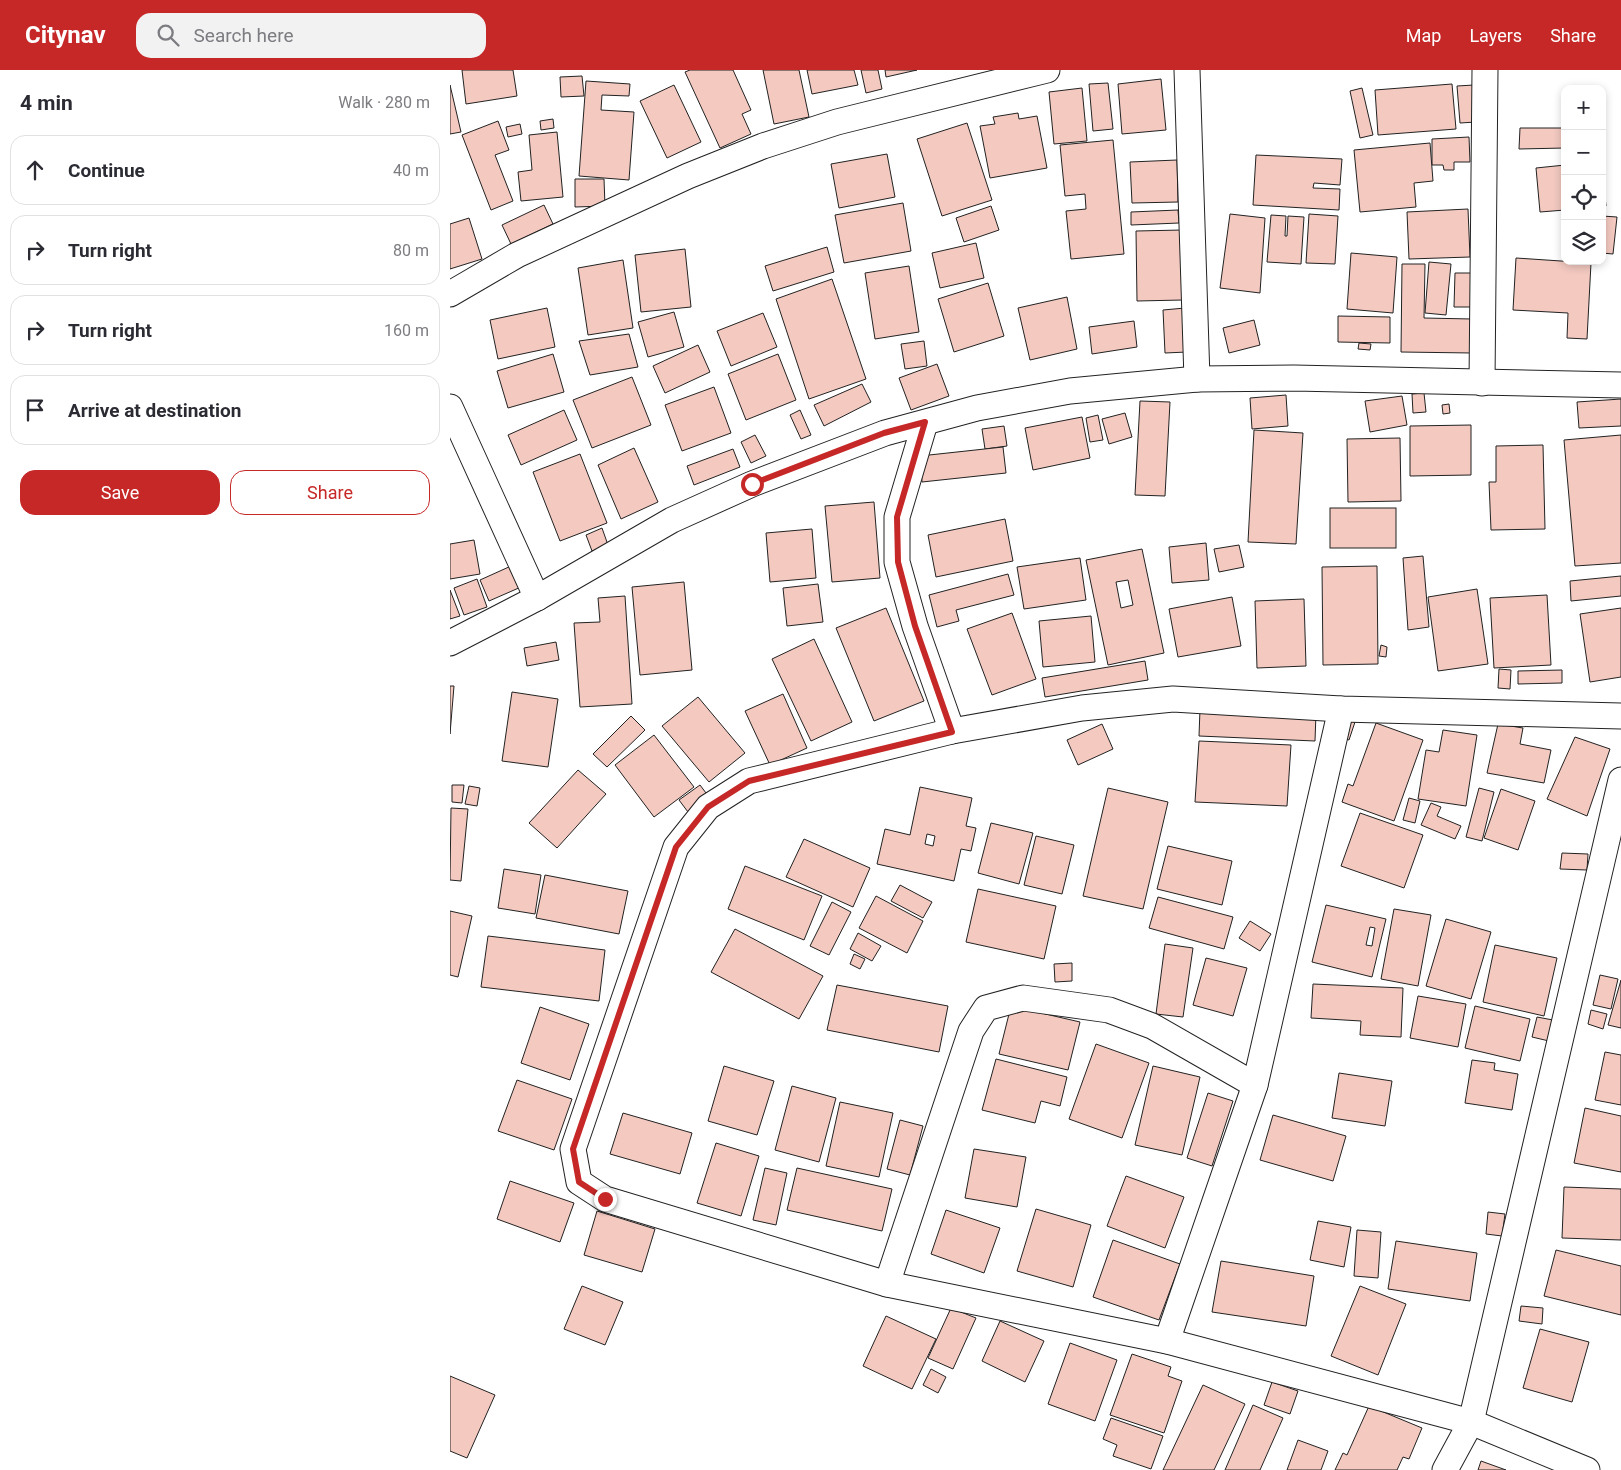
<!DOCTYPE html>
<meta charset="utf-8">
<style>
:root{--surface:#fff;--page:#f2f2f3;--text:#2b2b33;--muted:#7c7c81;--line:#e1e1e2;--accent:#c62828}
body{margin:0;font-family:Roboto,sans-serif;background:var(--page);color:var(--text)}
.controls{position:absolute;right:15px;top:15px;display:grid;overflow:hidden;border-radius:10px;box-shadow:0 2px 8px #0003}
.controls button{width:45px;height:45px;display:grid;place-items:center;padding:0;border:0;border-bottom:1px solid var(--line);background:var(--surface);color:var(--text);font:25px sans-serif}
.stop{position:absolute;width:15px;height:15px;margin:-11px;border:4px solid #c62828;border-radius:50%;background:#fff}
.stop.end{background:#c62828;border-color:#fff;box-shadow:0 1px 5px #0008}
.list{margin:0;padding:0;list-style:none}
h2{display:flex;justify-content:space-between;align-items:center;height:65px;margin:0;padding:0 20px;font-size:21px}
h2 small{font-size:16px;font-weight:400;color:var(--muted)}
.list li{display:grid;grid-template-columns:32px 1fr auto;gap:15px;align-items:center;box-sizing:border-box;height:70px;margin:0 10px 10px;padding:0 10px;border:1px solid var(--line);border-radius:15px}
.list b{display:block;font-size:19px;white-space:nowrap}
.list em{font-size:16px;font-style:normal;color:var(--muted)}
.actions{display:flex;gap:10px;padding:15px 20px}
.actions a{flex:1;padding:11px 0;border:1px solid var(--accent);border-radius:15px;text-align:center;font-size:18px;color:var(--accent)}
.actions .main{background:var(--accent);color:#fff}
.icon{flex:none;width:28px;height:28px;fill:none;stroke:currentColor;stroke-width:2;stroke-linecap:round;stroke-linejoin:round}
.map{position:relative;flex:none;width:1171px;height:1400px;overflow:hidden}
header{display:flex;align-items:center;gap:30px;box-sizing:border-box;height:70px;padding:0 25px;background:var(--accent);color:#fff}
header strong{font-size:24px}
nav{display:flex;gap:28px;margin-inline-start:auto;font-size:18px}
.search{width:350px;height:45px;background:var(--page);display:flex;align-items:center;gap:12px;box-sizing:border-box;padding:0 18px;border-radius:15px;color:var(--muted);font-size:19px}
main{display:flex}
aside{flex:1;background:var(--surface)}
.map>svg:first-child{display:block}
.building{fill:#f3c9c0;stroke:#222;fill-rule:evenodd}
.lines{fill:none;stroke-linecap:round;stroke-linejoin:round}
.street-casing{stroke:#222;stroke-width:27}
.street{stroke:#fff;stroke-width:25}
.route{stroke:#c62828;stroke-width:6}
</style>
<header>
<strong>Citynav</strong>
<div class="search"><svg class="icon" aria-label="search" viewBox="0 0 24 24"><circle cx="10" cy="10" r="6"/><path d="M15 15l6 6"/></svg>Search here</div>
<nav><a>Map</a><a>Layers</a><a>Share</a></nav>
</header>
<main>
<aside>
<h2>4 min<small>Walk · 280 m</small></h2>
<ul class="list">
<li><svg class="icon" aria-label="ahead" viewBox="0 0 24 24"><path d="M12 20V5M6 11l6-6 6 6"/></svg><div><b>Continue</b></div><em>40 m</em></li>
<li><svg class="icon" aria-label="right" viewBox="0 0 24 24"><path d="M7 20v-9h11M14 6l5 5-5 5"/></svg><div><b>Turn right</b></div><em>80 m</em></li>
<li><svg class="icon" aria-label="right" viewBox="0 0 24 24"><path d="M7 20v-9h11M14 6l5 5-5 5"/></svg><div><b>Turn right</b></div><em>160 m</em></li>
<li><svg class="icon" aria-label="arrive" viewBox="0 0 24 24"><path d="M6 21V4h12l-3 4 3 4H6"/></svg><div><b>Arrive at destination</b></div></li>
</ul>
<div class="actions"><a class="main">Save</a><a>Share</a></div>
</aside>
<div class="map">
<svg width="1171" height="1400" viewBox="0 0 1171 1400">
<rect width="100%" height="100%" fill="#fff"/>
<g class="building">
<path d="M12,0h51l4,26 -51,8z"/>
<path d="M240,0h43l18,40 -9,4 9,20 -31,14 -35,-76z"/>
<path d="M313,0h36l10,47 -35,7z"/>
<path d="M357,0h47l4,15 -46,9z"/>
<path d="M411,0h17l4,19 -16,4z"/>
<path d="M435,0h32l-31,7z"/>
<path d="M132,6l2,20 -23,1 -1,-20z"/>
<path d="M711,9l5,51 -44,4 -4,-50z"/>
<path d="M136,11l44,3 -1,12 -27,-1 -1,15 33,2 -5,68 -50,-4z"/>
<path d="M658,13l5,46 -20,2 -4,-47z"/>
<path d="M1002,14l4,45 -78,6 -3,-45z"/>
<path d="M0,15l11,47 -11,2z"/>
<path d="M224,15l27,57 -34,16 -27,-57z"/>
<path d="M1024,15l2,37 -16,1 -3,-37z"/>
<path d="M632,18l5,53 -33,3 -5,-52z"/>
<path d="M912,18l11,47 -13,3 -10,-47z"/>
<path d="M568,43l1,6 18,-3 10,52 -57,10 -10,-52 15,-2 -2,-7z"/>
<path d="M103,49l1,9 -13,2 -1,-9z"/>
<path d="M48,51l11,29 -14,5 18,46 -22,9 -29,-75z"/>
<path d="M517,53l25,77 -50,16 -25,-77z"/>
<path d="M70,54l2,10 -14,3 -2,-10z"/>
<path d="M1070,58h45v20l-46,1z"/>
<path d="M107,62l6,65 -42,4 -3,-29 14,-2 -3,-35z"/>
<path d="M1019,67l1,25h-16v8h-10l-1,-5h-11v-26z"/>
<path d="M663,70l11,114 -53,5 -5,-48 20,-2 -1,-15 -20,2 -5,-51z"/>
<path d="M980,73l3,38 -19,2 2,24 -56,5 -6,-62z"/>
<path d="M437,84l8,43 -56,11 -8,-44z"/>
<path d="M806,85l86,4 -2,26 -26,-2 -1,5 27,1 -1,21 -86,-5z"/>
<path d="M727,90l1,42 -46,1 -2,-41z"/>
<path d="M1115,95v45l-25,2 -4,-44z"/>
<path d="M1152,97l4,39h-4z"/>
<path d="M125,109h29l1,27 -30,1z"/>
<path d="M453,133l8,48 -67,12 -9,-48z"/>
<path d="M94,135l9,19 -42,20 -9,-19z"/>
<path d="M541,136l8,24 -35,12 -8,-24z"/>
<path d="M1018,139l2,48 -61,2 -2,-47z"/>
<path d="M728,140l1,13 -48,2v-13z"/>
<path d="M780,144l35,4 -5,75 -40,-5z"/>
<path d="M859,144l29,2 -3,48 -29,-1z"/>
<path d="M821,145l15,1 -1,20h2l1,-20 16,1 -3,47 -34,-2z"/>
<path d="M1152,146l15,1 -4,37 -11,-1z"/>
<path d="M19,148l13,41 -32,10v-45z"/>
<path d="M732,160l1,70 -46,1 -1,-70z"/>
<path d="M526,173l8,35 -44,10 -8,-35z"/>
<path d="M377,177l7,25 -61,19 -8,-25z"/>
<path d="M235,179l6,58 -50,5 -6,-57z"/>
<path d="M901,183l46,4 -4,56 -46,-4z"/>
<path d="M1066,188l75,5 -4,76 -20,-1 1,-25 -55,-3z"/>
<path d="M173,190l10,68 -45,7 -10,-67z"/>
<path d="M979,192l22,2 -5,51 -21,-2z"/>
<path d="M952,194h23l-1,54 48,1v34l-71,-1z"/>
<path d="M459,196l10,66 -44,7 -10,-66z"/>
<path d="M1005,203h17v34h-18z"/>
<path d="M382,209l34,100 -57,20 -33,-100z"/>
<path d="M538,213l16,53 -50,16 -16,-53z"/>
<path d="M617,227l10,52 -47,11 -12,-52z"/>
<path d="M97,238l8,39 -57,12 -8,-39z"/>
<path d="M735,238l2,44 -22,1 -2,-43z"/>
<path d="M224,242l10,35 -36,10 -10,-35z"/>
<path d="M313,243l14,34 -46,19 -14,-35z"/>
<path d="M888,246l52,1v26l-52,-1z"/>
<path d="M804,250l6,25 -31,8 -6,-25z"/>
<path d="M684,251l3,26 -45,7 -3,-27z"/>
<path d="M179,264l9,33 -48,8 -11,-34z"/>
<path d="M474,271l3,25 -22,3 -4,-25z"/>
<path d="M909,273l12,1 -1,6 -12,-1z"/>
<path d="M248,275l12,27 -45,21 -12,-27z"/>
<path d="M103,284l11,38 -56,16 -11,-37z"/>
<path d="M328,284l18,46 -50,20 -18,-46z"/>
<path d="M487,294l12,32 -38,14 -12,-32z"/>
<path d="M182,307l19,48 -59,23 -19,-48z"/>
<path d="M412,314l9,18 -47,24 -10,-21z"/>
<path d="M264,317l17,46 -49,18 -17,-46z"/>
<path d="M974,323l2,19 -13,1 -1,-19z"/>
<path d="M836,325l2,31 -36,3 -2,-31z"/>
<path d="M952,326l5,29 -37,7 -5,-31z"/>
<path d="M1171,329v27l-42,2 -2,-26z"/>
<path d="M690,331l30,1 -5,94 -30,-1z"/>
<path d="M999,334l1,9 -7,1 -1,-9z"/>
<path d="M114,340l13,30 -56,25 -13,-30z"/>
<path d="M350,340l11,25 -10,4 -11,-24z"/>
<path d="M675,343l7,24 -23,7 -7,-25z"/>
<path d="M648,345l5,25 -13,2 -4,-24z"/>
<path d="M632,347l8,41 -57,12 -8,-42z"/>
<path d="M1021,355v50l-61,1v-50z"/>
<path d="M554,356l3,20 -22,3 -3,-20z"/>
<path d="M804,360l49,3 -7,111 -48,-2z"/>
<path d="M305,365l11,21 -15,7 -10,-21z"/>
<path d="M1171,365v128l-46,3 -11,-126z"/>
<path d="M950,368l1,63 -53,1 -1,-63z"/>
<path d="M1093,375l2,84 -54,1 -2,-48h7v-36z"/>
<path d="M553,377l3,26 -84,9 -2,-26z"/>
<path d="M184,378l24,54 -37,17 -23,-54z"/>
<path d="M283,379l7,18 -46,18 -7,-19z"/>
<path d="M130,384l27,69 -47,18 -27,-69z"/>
<path d="M424,432l6,76 -48,4 -7,-76z"/>
<rect x="880" y="438" width="66" height="40"/>
<path d="M555,449l8,42 -77,16 -8,-42z"/>
<path d="M152,458l6,17 -16,6 -6,-16z"/>
<path d="M362,459l4,49 -46,4 -4,-49z"/>
<path d="M24,470l6,34 -30,5v-35z"/>
<path d="M756,473l3,37 -37,3 -3,-36z"/>
<path d="M789,475l5,22 -25,5 -5,-23z"/>
<path d="M692,479l22,104 -56,12 -22,-105zM678,510l5,25 -12,3 -5,-26z"/>
<path d="M973,486l6,71 -21,3 -5,-72z"/>
<path d="M630,488l6,42 -62,9 -7,-42z"/>
<path d="M61,496l10,21 -32,14 -9,-21z"/>
<path d="M927,496l1,98 -55,1 -1,-98z"/>
<path d="M558,504l6,21 -58,15 3,11 -22,6 -8,-32z"/>
<path d="M1171,506v20l-50,5 -1,-20z"/>
<path d="M27,509l10,28 -23,8 -10,-27z"/>
<path d="M234,512l8,88 -52,5 -8,-88z"/>
<path d="M368,514l5,38 -36,4 -4,-38z"/>
<path d="M1027,519l11,75 -50,7 -10,-74z"/>
<path d="M0,520l10,26 -10,3z"/>
<path d="M1097,525l4,70 -57,3 -4,-70z"/>
<path d="M175,526l7,108 -52,3 -6,-84 26,-1 -2,-24z"/>
<path d="M782,527l9,49 -63,11 -9,-48z"/>
<path d="M854,529l2,67 -49,2 -2,-67z"/>
<path d="M436,538l38,93 -50,20 -38,-93z"/>
<path d="M1171,538v69l-31,5 -10,-68z"/>
<path d="M562,543l24,66 -44,16 -25,-66z"/>
<path d="M641,546l4,46 -52,5 -4,-46z"/>
<path d="M364,569l38,83 -41,19 -39,-82z"/>
<path d="M106,572l3,18 -32,6 -3,-18z"/>
<path d="M931,575l6,2 -1,10 -7,-1z"/>
<path d="M695,591l3,19 -103,17 -3,-19z"/>
<path d="M1049,599l12,1 -1,19 -12,-1z"/>
<path d="M1112,600v13l-44,1v-13z"/>
<path d="M0,616h4l-4,48z"/>
<path d="M62,622l46,7 -10,68 -46,-6z"/>
<path d="M333,624l24,54 -37,17 -25,-54z"/>
<path d="M248,627l47,56 -36,29 -47,-56z"/>
<path d="M750,639l116,4 -1,28 -116,-5z"/>
<path d="M181,646l14,14 -38,37 -14,-13z"/>
<path d="M897,650l8,2 -6,18 -7,-2z"/>
<path d="M926,653l47,17 -29,81 -52,-19 6,-18 5,2z"/>
<path d="M652,654l11,25 -35,16 -11,-25z"/>
<path d="M1048,654l25,4 -3,16 31,6 -7,33 -57,-10z"/>
<path d="M993,660l34,5 -11,71 -48,-7 8,-49 13,2z"/>
<path d="M204,665l40,52 -40,30 -39,-52z"/>
<path d="M1125,667l35,12 -23,67 -40,-17z"/>
<path d="M749,671l92,4 -4,61 -92,-4z"/>
<path d="M128,700l28,24 -49,54 -28,-25z"/>
<path d="M2,715h12l-2,18 -10,-1z"/>
<path d="M250,715l12,16 -21,15 -12,-16z"/>
<path d="M19,716l11,2 -3,18 -12,-2z"/>
<path d="M470,717l52,11 -6,28 10,2 -5,23 -10,-2 -7,32 -77,-17 8,-35 25,6zM477,764l8,2 -2,10 -8,-2z"/>
<path d="M658,718l60,14 -25,107 -60,-13z"/>
<path d="M1029,718l15,4 -12,49 -16,-4z"/>
<path d="M1051,719l34,12 -17,49 -34,-12z"/>
<path d="M959,728l11,3 -5,22 -12,-3z"/>
<path d="M981,733l10,4 -4,9 24,10 -6,13 -34,-14z"/>
<path d="M1,738l17,1 -7,72 -11,-1z"/>
<path d="M910,743l63,22 -19,53 -63,-22z"/>
<path d="M541,753l42,10 -14,51 -41,-11z"/>
<path d="M586,766l38,9 -12,49 -38,-9z"/>
<path d="M354,769l66,29 -17,39 -67,-30z"/>
<path d="M718,776l64,15 -10,44 -65,-16z"/>
<path d="M1112,783l26,1 -1,16 -27,-1z"/>
<path d="M295,796l77,30 -18,44 -76,-31z"/>
<path d="M54,799l37,6 -6,39 -37,-6z"/>
<path d="M95,805l83,16 -9,43 -83,-16z"/>
<path d="M450,815l32,17 -9,16 -32,-17z"/>
<path d="M528,819l78,17 -12,53 -78,-17z"/>
<path d="M426,826l47,25 -16,32 -48,-25z"/>
<path d="M708,827l75,20 -9,32 -75,-21z"/>
<path d="M382,832l19,10 -22,43 -19,-9z"/>
<path d="M876,835l60,14 -14,58 -60,-15zM920,857l5,1 -3,18 -6,-1z"/>
<path d="M944,839l37,6 -13,71 -37,-7z"/>
<path d="M0,841l22,5 -14,61 -8,-2z"/>
<path d="M996,849l45,13 -20,67 -45,-13z"/>
<path d="M800,851l21,13 -11,17 -21,-13z"/>
<path d="M285,859l88,47 -24,43 -88,-47z"/>
<path d="M408,863l23,13 -9,15 -22,-12z"/>
<path d="M38,866l117,14 -6,51 -118,-14z"/>
<path d="M715,874l28,4 -10,69 -27,-3z"/>
<path d="M1045,875l62,13 -13,58 -61,-14z"/>
<path d="M404,884l11,5 -5,10 -10,-5z"/>
<path d="M756,888l41,10 -14,48 -40,-11z"/>
<path d="M622,893v18l-17,1 -1,-18z"/>
<path d="M1150,905l18,4 -7,30 -18,-4z"/>
<path d="M1171,910v48l-13,-3z"/>
<path d="M863,914l90,4 -2,49 -41,-2 1,-14 -50,-3z"/>
<path d="M387,915l111,21 -9,46 -112,-22z"/>
<path d="M968,926l48,8 -8,43 -48,-9z"/>
<path d="M561,936l69,16 -12,48 -69,-16z"/>
<path d="M1025,936l55,13 -10,42 -55,-13z"/>
<path d="M90,937l49,17 -19,56 -49,-17z"/>
<path d="M1141,940l16,4 -4,15 -15,-5z"/>
<path d="M1087,947l16,3 -4,21 -17,-4z"/>
<path d="M646,974l53,19 -27,75 -53,-19z"/>
<path d="M1155,982l16,3v50l-26,-5z"/>
<path d="M546,989l71,18 -7,29 -19,-5 -6,22 -53,-13z"/>
<path d="M1022,990l23,3 -1,7 24,4 -6,36 -47,-7z"/>
<path d="M274,996l50,15 -17,54 -49,-14z"/>
<path d="M703,996l47,11 -18,78 -47,-10z"/>
<path d="M889,1003l53,8 -7,45 -53,-8z"/>
<path d="M67,1010l55,19 -18,51 -56,-19z"/>
<path d="M342,1016l44,12 -17,64 -44,-12z"/>
<path d="M758,1023l25,8 -21,65 -25,-8z"/>
<path d="M390,1032l53,11 -14,64 -53,-11z"/>
<path d="M1135,1038l36,8v56l-47,-9z"/>
<path d="M173,1043l69,20 -12,41 -70,-20z"/>
<path d="M823,1045l73,21 -13,45 -73,-21z"/>
<path d="M450,1050l23,6 -13,49 -23,-6z"/>
<path d="M266,1073l43,13 -18,60 -44,-13z"/>
<path d="M524,1079l52,8 -9,50 -52,-9z"/>
<path d="M315,1098l22,5 -11,52 -23,-5z"/>
<path d="M347,1098l95,21 -10,42 -95,-21z"/>
<path d="M676,1106l58,21 -19,51 -58,-22z"/>
<path d="M60,1111l64,22 -14,39 -63,-23z"/>
<path d="M1114,1117l57,2v51l-59,-2z"/>
<path d="M586,1139l55,16 -18,62 -56,-16z"/>
<path d="M496,1140l54,18 -16,45 -53,-19z"/>
<path d="M147,1141l58,18 -13,43 -58,-17z"/>
<path d="M1038,1142l17,2 -3,22 -16,-2z"/>
<path d="M868,1151l33,6 -7,40 -34,-7z"/>
<path d="M907,1160l24,2 -3,46 -24,-2z"/>
<path d="M663,1170l67,24 -21,56 -66,-23z"/>
<path d="M946,1171l81,12 -7,48 -82,-12z"/>
<path d="M1106,1180l65,16v49l-77,-19z"/>
<path d="M771,1191l93,15 -8,50 -94,-14z"/>
<path d="M132,1216l41,16 -18,43 -41,-16z"/>
<path d="M910,1216l46,18 -28,71 -47,-19z"/>
<path d="M1071,1236l22,2 -1,16 -23,-3z"/>
<path d="M501,1238l25,10 -23,51 -25,-11z"/>
<path d="M436,1246l50,23 -24,50 -49,-23z"/>
<path d="M550,1251l44,20 -19,41 -43,-21z"/>
<path d="M1090,1259l49,13 -17,60 -49,-14z"/>
<path d="M620,1273l47,17 -22,61 -47,-17z"/>
<path d="M682,1284l39,13 -3,9 14,5 -18,52 -54,-18z"/>
<path d="M481,1299l15,8 -8,16 -15,-8z"/>
<path d="M0,1306l45,19 -28,63 -17,-7z"/>
<path d="M822,1312l26,9 -8,23 -26,-9z"/>
<path d="M753,1315l42,19 -31,66h-51z"/>
<path d="M803,1335l30,13 -23,52h-35z"/>
<path d="M919,1336l53,22 -13,31 -6,-2 -6,13h-62l8,-17 4,2z"/>
<path d="M661,1348l52,18 -12,33 -38,-13 4,-11 -14,-6z"/>
<path d="M848,1370l30,11 -7,19h-34z"/>
<path d="M1031,1391l25,9h-28z"/>
</g>
<g class="lines">
<defs>
<g id="street">
<path d="M737,0l10,309"/>
<path d="M0,224l67,-39 171,-79 75,-30 74,-24 210,-52"/>
<path d="M1032,313l3,-313"/>
<path d="M0,337l87,191"/>
<path d="M475,353l-28,94v45l18,64 37,105"/>
<path d="M0,573l87,-45 135,-78 80,-36 133,-51 92,-25 93,-17 127,-12 97,-1 327,7"/>
<path d="M437,1214l84,-253 15,-23 37,-10 86,12 43,16 103,59"/>
<path d="M717,1271l88,-256 86,-376"/>
<path d="M995,1400l26,-48 150,-642"/>
<path d="M1137,1400l-116,-48 -304,-81 -280,-57 -282,-85 -26,-17 -6,-33 103,-302 32,-40 41,-26 203,-50 130,-23 91,-9 168,10 280,7"/>
</g>
</defs>
<use href="#street" class="street-casing"/>
<use href="#street" class="street"/>
</g>
<g class="lines">
<path class="route" d="M155,1129l-26,-17 -6,-33 103,-302 32,-40 41,-26 203,-49 -37,-106 -17,-64 -1,-45 28,-95 -41,11 -132,51"/>
</g>
</svg>
<div class="controls">
<button>+</button>
<button>−</button>
<button><svg class="icon" aria-label="locate" viewBox="0 0 24 24"><circle cx="12" cy="12" r="6"/><path d="M12 2v4M12 18v4M2 12h4M18 12h4"/></svg></button>
<button><svg class="icon" aria-label="layers" viewBox="0 0 24 24"><path d="M12 4l9 5-9 5-9-5zM3 14l9 5 9-5"/></svg></button>
</div>
<div class="stop" style="left:302px;top:414px"></div>
<div class="stop end" style="left:155px;top:1129px"></div>
</div>
</main>
